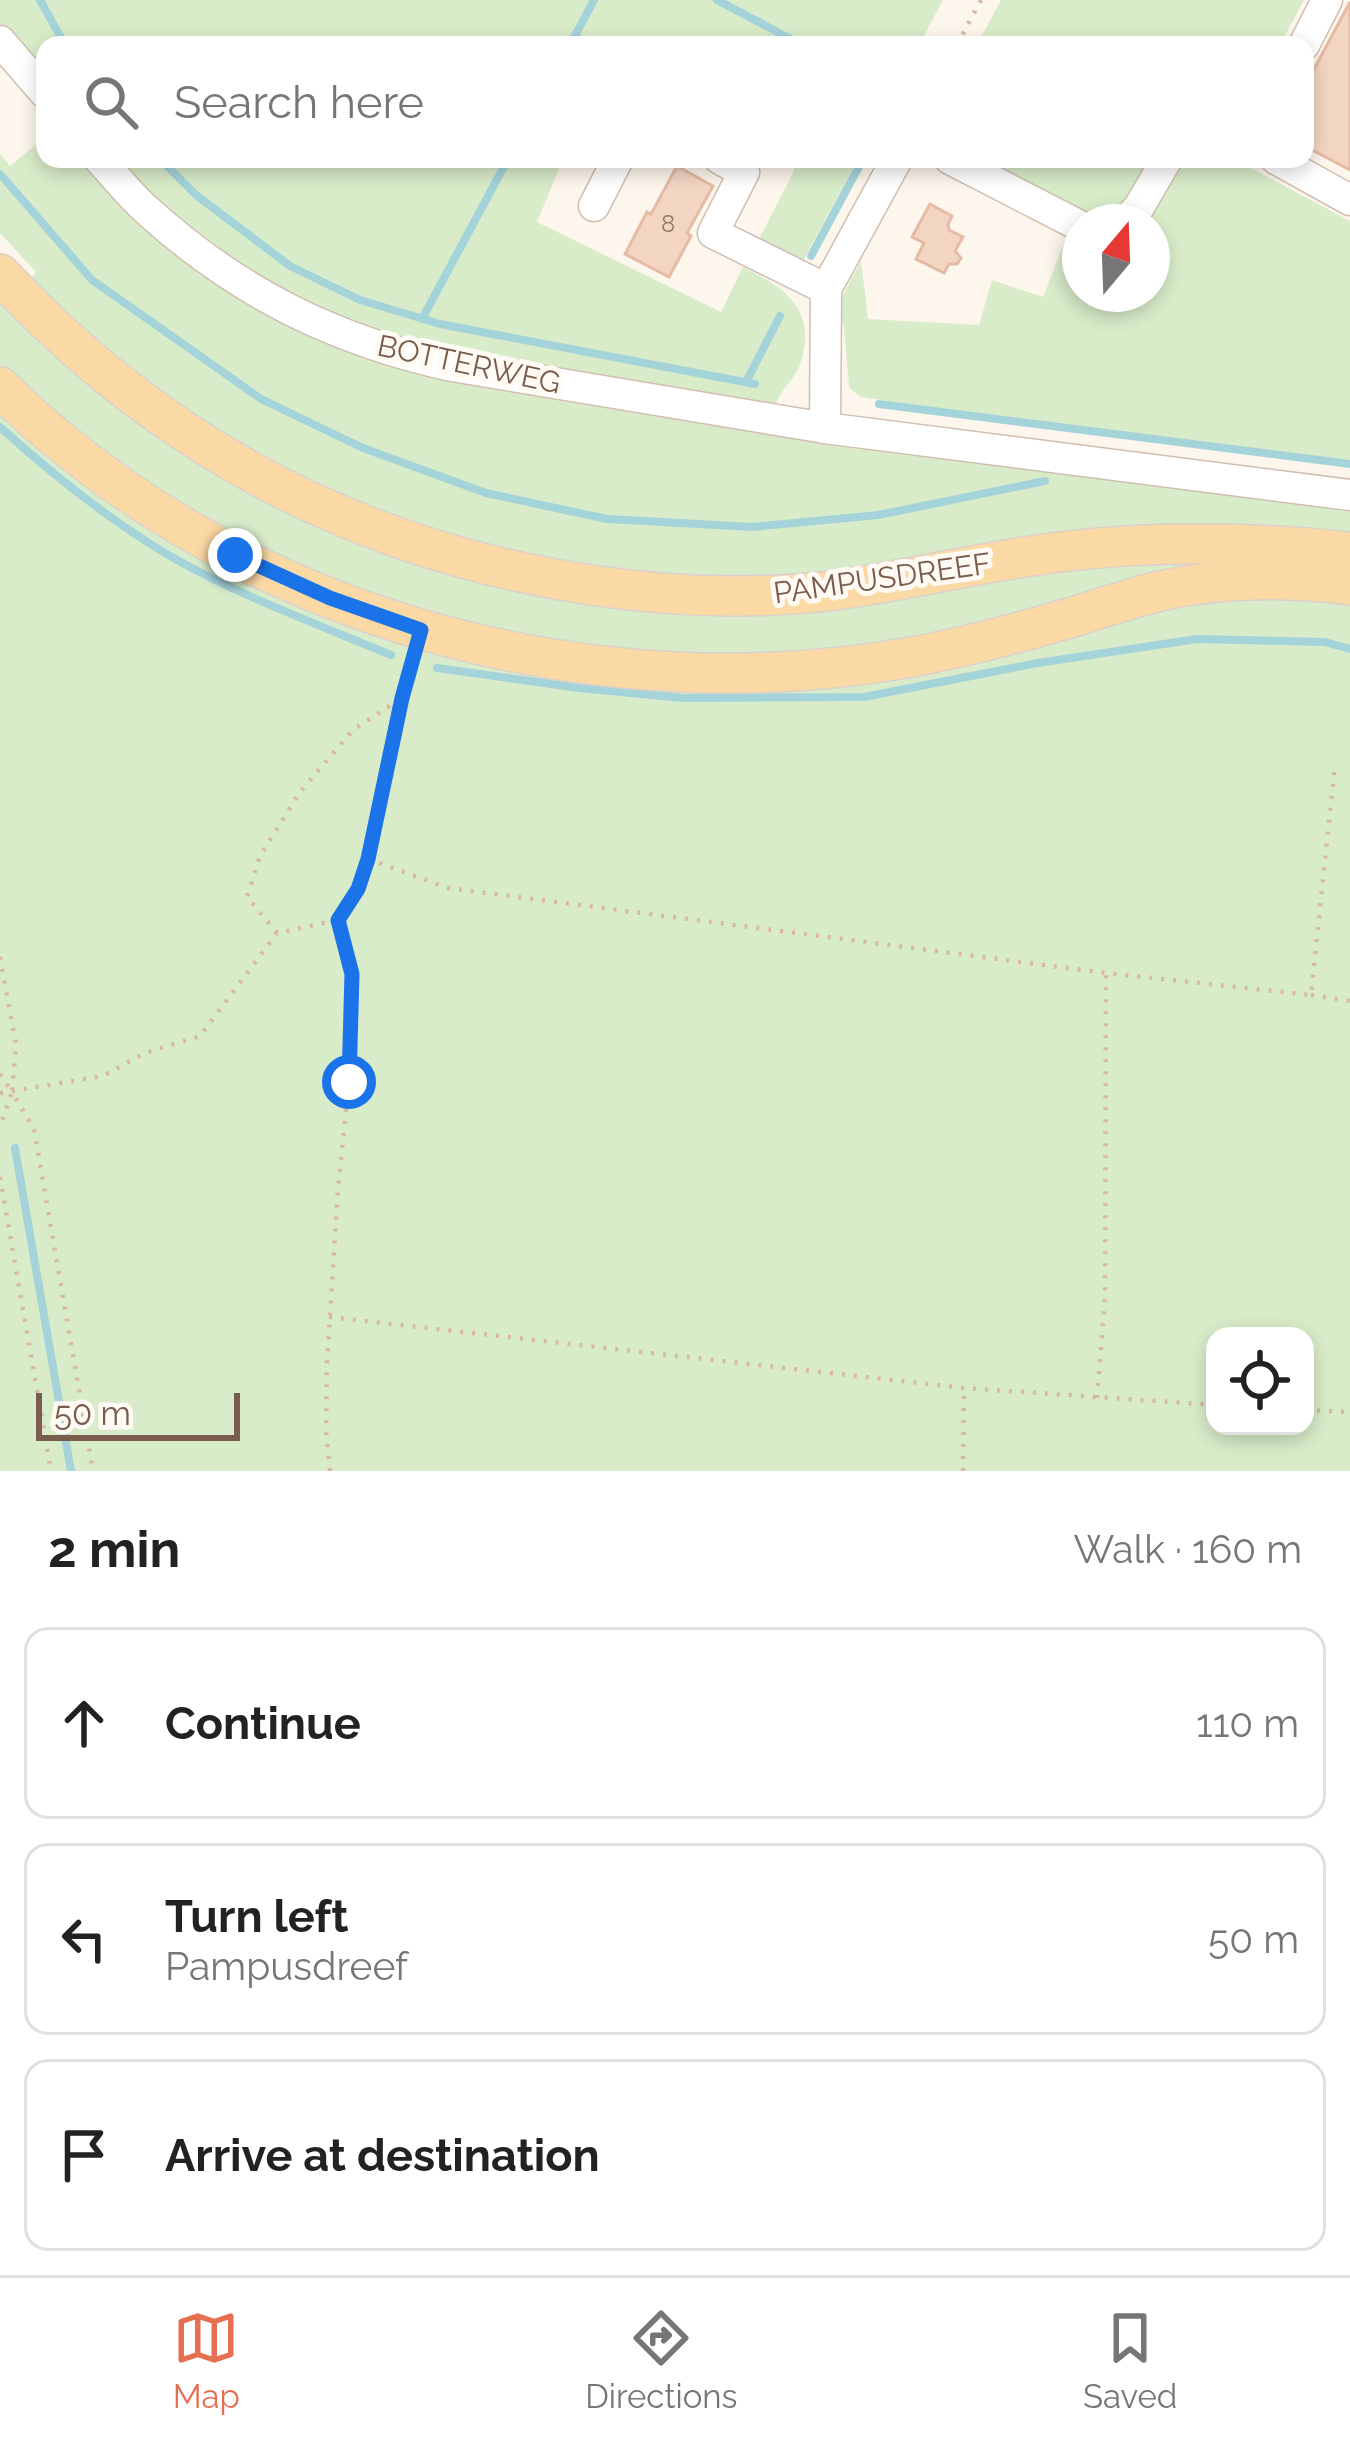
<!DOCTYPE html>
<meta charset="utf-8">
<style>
:root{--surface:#fff;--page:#f6f6f6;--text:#222;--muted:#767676;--line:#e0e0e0;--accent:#e76f51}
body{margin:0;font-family:Raleway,sans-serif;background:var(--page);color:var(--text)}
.controls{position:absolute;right:36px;bottom:36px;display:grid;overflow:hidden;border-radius:24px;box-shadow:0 6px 18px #0003}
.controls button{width:108px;height:108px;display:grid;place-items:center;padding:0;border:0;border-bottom:3px solid var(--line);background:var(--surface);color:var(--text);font:60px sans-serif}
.compass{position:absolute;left:1062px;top:204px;width:108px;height:108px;border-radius:50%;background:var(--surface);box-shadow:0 6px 18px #0003;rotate:19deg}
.scale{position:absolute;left:36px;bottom:30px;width:204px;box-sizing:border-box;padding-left:12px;border:6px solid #7a5c4d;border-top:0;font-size:33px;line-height:42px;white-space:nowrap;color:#7a5c4d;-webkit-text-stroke:9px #fffaf3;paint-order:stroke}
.stop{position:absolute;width:36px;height:36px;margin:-27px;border:9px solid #1a73e8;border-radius:50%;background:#fff}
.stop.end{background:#1a73e8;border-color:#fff;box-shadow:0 3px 12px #0008}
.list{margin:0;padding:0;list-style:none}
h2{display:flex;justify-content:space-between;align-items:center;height:156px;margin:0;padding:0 48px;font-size:51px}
h2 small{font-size:39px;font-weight:400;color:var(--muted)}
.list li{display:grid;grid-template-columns:78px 1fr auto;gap:36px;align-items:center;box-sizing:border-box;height:192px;margin:0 24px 24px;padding:0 24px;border:3px solid var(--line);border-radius:24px}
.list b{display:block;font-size:45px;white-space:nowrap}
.list p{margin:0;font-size:39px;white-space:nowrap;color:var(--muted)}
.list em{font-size:39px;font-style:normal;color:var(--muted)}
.icon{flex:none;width:66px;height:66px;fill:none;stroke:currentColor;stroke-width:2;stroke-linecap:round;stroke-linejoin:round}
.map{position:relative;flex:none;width:1350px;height:1471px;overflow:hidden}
.search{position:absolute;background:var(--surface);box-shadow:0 6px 18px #0003;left:36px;right:36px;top:36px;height:132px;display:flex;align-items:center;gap:30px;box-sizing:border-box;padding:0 42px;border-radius:24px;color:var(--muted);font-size:45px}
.sheet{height:804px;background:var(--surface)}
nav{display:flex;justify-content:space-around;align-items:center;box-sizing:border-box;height:168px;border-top:3px solid var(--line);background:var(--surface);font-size:33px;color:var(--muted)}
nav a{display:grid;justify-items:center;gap:6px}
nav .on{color:var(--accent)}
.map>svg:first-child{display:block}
.green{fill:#d8ecc9;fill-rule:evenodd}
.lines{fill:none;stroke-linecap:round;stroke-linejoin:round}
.stream{stroke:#a5d3da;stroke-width:8}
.building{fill:#f3d5c3;stroke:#e6bba3;stroke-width:3}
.minor-casing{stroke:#d1beb0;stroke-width:33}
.major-casing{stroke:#dad1cd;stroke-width:42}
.path{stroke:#d9b8a5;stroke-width:4.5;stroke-dasharray:3 9;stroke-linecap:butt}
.minor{stroke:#fff;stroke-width:30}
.major{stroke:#fbd9a5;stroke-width:39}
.route{stroke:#1a73e8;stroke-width:15}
.labels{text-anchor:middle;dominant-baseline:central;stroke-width:10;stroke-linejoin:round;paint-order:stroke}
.number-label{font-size:24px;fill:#987a6a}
.street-label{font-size:30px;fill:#7a5c4d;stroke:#fffaf3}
</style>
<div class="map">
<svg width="1350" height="1471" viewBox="0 0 1350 1471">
<rect width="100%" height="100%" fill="#fdf6ec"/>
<g class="green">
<path d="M0,0h943l-24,45h-874v32l-45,-53z"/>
<path d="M1001,0h303l-24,45h-303z"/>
<path d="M45,137v22h44l22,26 251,162 988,159v38l-605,43 -255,-31 -210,-79 -201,-138 -47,-62 4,-5 -36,-39v-79l10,12z"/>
<path d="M117,159h446l-26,63 184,90 22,-45c32,16 65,34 62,75 -1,8 -3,20 -7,27 -8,16 -20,23 -24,41 -98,-17 -198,-33 -295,-55 -51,-11 -102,-21 -149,-41 -81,-34 -153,-92 -213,-155z"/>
<path d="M777,159h81l-60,111 -41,-27 38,-74z"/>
<path d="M980,159h177l-37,50 -34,12z"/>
<path d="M1192,159h42l116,62v246l-490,-70 -11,-10 -5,-60 -8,-19 25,-47 7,58 111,6 13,-45 51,17 25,-64 12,2v59h72v-72h-18l30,-48z"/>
<path d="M0,288l151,132 405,169 740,-34 -394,93 -226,15 -236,-38 -213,-86 -227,-165z"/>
<path d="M0,401l232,162 416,118 534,-86 168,7v869h-1350zM1215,1336h90v90h-90z"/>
</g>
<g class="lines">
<g class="stream">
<path d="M40,0l25,45"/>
<path d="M717,0l85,45"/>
<path d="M570,45l24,-45"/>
<path d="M160,159l36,36 94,71 70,34 80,24 315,60"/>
<path d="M0,174l92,106 169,119 102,49 123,45 121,26 145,8 126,-12 167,-34"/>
<path d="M811,256l52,-97"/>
<path d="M422,319l86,-160"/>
<path d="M746,382l34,-66"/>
<path d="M879,404l471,60"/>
<path d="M0,427c52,47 109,93 170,129 70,40 147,68 221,99"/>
<path d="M437,668l142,20 104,10 181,-1 174,-34 159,-24 128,3 25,7"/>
<path d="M15,1148l56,323"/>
</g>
</g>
<g class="building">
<path d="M1350,2v168l-45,-24v-60z"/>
<path d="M677,166l36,20 -26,47 4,3 -22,41 -44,-23 22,-42 4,2z"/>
<path d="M930,204l22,12 -4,8 1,6 14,7 -8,14 6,7 -4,6h-8l-5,9 -28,-14 8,-16 -12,-6z"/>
</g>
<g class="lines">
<defs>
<g id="minor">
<path d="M0,41l45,52"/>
<path d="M1304,45l23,-45"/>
<path d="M99,159c17,18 32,38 51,54 89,80 186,128 302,153l373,62 1,-139 71,-130"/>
<path d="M720,159l24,13 -31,61 113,56"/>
<path d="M950,159l130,67"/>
<path d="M1276,159l74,41"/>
<path d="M594,206l24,-47"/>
<path d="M1125,222l14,-15 28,-48"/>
<path d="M825,428l525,67"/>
</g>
<g id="major">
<path d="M0,274c161,173 357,276 591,311 81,12 164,15 245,5 78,-10 154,-31 233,-39 94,-11 187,-9 281,1"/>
<path d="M0,387c18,17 35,34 54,49 232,194 556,273 852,222 57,-10 112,-25 167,-41 29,-9 58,-19 87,-26 62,-14 127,-14 190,-6"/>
</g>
</defs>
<use href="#minor" class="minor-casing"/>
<use href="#major" class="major-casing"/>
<g class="path">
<path d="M957,45l24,-45"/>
<path d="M368,859l80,29 658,85 205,22 24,-231"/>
<path d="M277,933l-30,-36 13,-41 40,-64 53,-62 49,-32"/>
<path d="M0,957l16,87 -4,48 22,37 59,342"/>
<path d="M1311,995l39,6"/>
<path d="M0,1074l12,18 -12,35"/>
<path d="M0,1093l103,-17 42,-23 55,-17 77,-103 61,-13 20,-31 10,-30 45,-201"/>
<path d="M0,1177l51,294"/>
<path d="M329,1317l635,71 251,17"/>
<path d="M1097,1398l8,-101 1,-324"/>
<path d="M1305,1410l45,2"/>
<path d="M330,1471l-4,-39 1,-70 11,-173 11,-107 3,-108 -14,-52"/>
<path d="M963,1471l1,-83"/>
</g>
<use href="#minor" class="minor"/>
<use href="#major" class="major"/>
</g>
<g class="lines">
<path class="route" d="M235,555l95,43 91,32 -19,68 -34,161 -10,30 -20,31 14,54 -3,108"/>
</g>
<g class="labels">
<g class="number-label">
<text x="668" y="223">8</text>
</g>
<g class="street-label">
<text transform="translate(469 364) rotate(12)">BOTTERWEG</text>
<text transform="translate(882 578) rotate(-8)">PAMPUSDREEF</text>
</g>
</g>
</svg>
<div class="controls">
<button><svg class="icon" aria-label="locate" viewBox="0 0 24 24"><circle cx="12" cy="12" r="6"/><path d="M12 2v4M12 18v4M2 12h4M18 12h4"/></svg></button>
</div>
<svg class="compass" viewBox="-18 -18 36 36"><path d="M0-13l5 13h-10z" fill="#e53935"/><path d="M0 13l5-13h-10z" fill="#767676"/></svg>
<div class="scale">50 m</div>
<div class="stop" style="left:349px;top:1082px"></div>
<div class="stop end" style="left:235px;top:555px"></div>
<div class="search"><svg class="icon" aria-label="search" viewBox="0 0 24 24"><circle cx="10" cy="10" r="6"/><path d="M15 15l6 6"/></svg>Search here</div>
</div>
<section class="sheet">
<h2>2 min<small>Walk · 160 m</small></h2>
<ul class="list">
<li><svg class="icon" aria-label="ahead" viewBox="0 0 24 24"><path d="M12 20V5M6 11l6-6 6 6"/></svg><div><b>Continue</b></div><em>110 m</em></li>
<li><svg class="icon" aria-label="left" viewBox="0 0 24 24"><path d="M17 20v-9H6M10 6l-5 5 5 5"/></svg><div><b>Turn left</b><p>Pampusdreef</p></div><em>50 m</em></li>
<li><svg class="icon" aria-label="arrive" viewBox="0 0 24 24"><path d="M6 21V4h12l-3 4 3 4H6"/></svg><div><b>Arrive at destination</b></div></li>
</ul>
</section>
<nav>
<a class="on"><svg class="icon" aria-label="map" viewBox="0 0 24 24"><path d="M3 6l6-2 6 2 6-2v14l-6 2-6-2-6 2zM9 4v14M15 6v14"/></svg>Map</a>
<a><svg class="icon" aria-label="directions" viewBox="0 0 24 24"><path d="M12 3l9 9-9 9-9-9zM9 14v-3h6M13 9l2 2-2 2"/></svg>Directions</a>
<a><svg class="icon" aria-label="saved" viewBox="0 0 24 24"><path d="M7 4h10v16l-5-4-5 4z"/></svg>Saved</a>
</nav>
